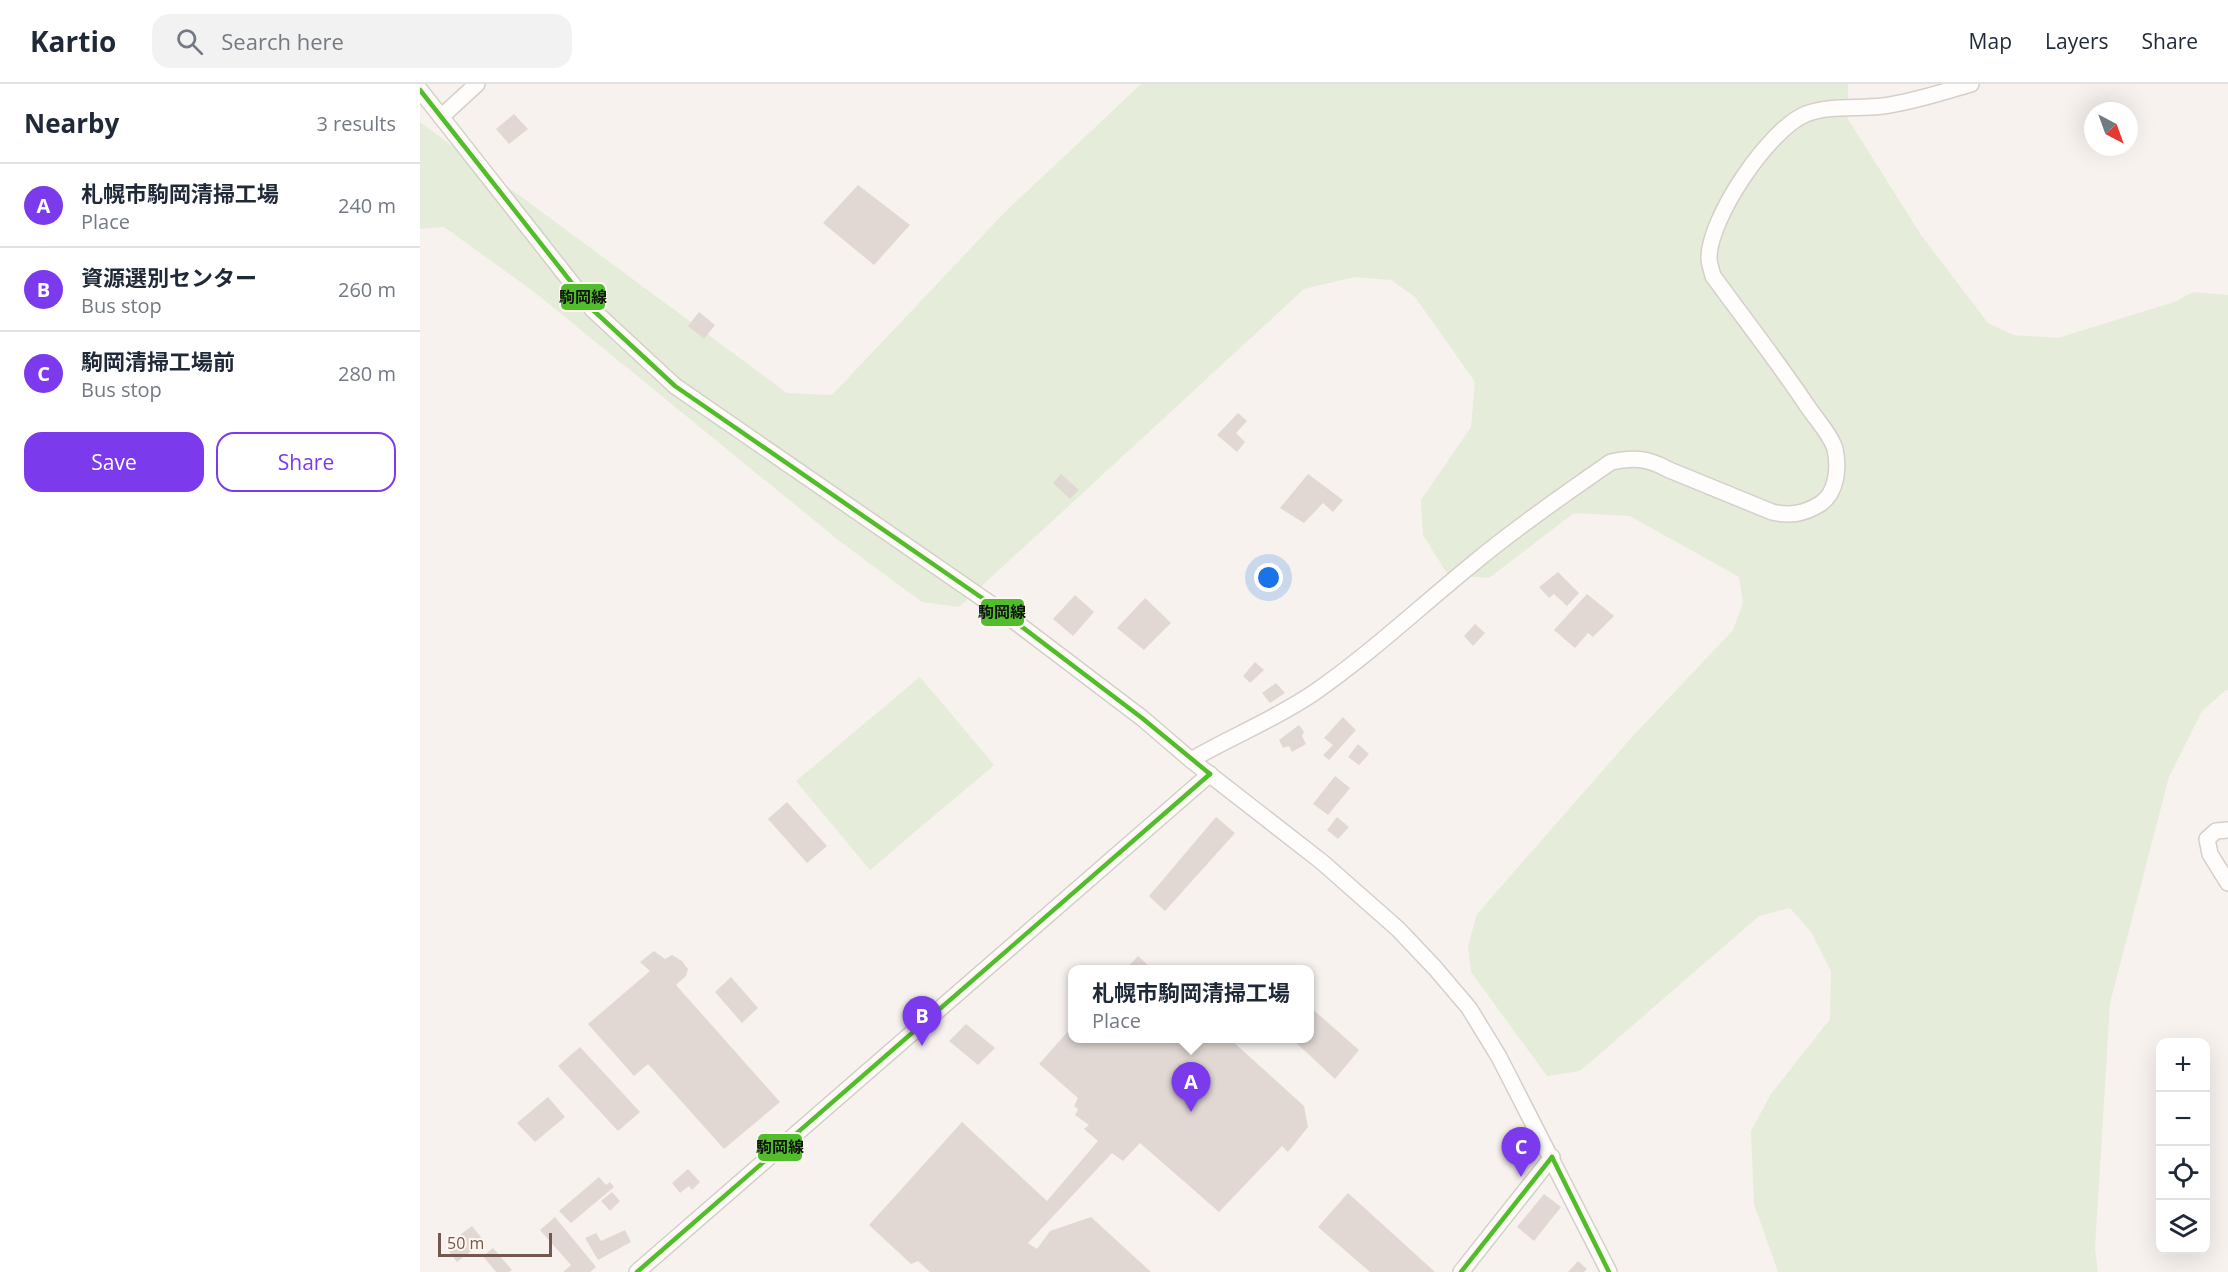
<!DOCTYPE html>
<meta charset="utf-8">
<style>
:root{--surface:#fff;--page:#f2f2f3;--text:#1f2937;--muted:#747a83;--line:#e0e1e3;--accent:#7c3aed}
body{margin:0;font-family:"Open Sans","Noto Sans JP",sans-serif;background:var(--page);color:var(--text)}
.controls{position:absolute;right:18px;bottom:18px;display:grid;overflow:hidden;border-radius:12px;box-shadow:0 6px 24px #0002}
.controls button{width:54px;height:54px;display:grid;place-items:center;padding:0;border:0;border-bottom:2px solid var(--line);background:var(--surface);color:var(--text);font:30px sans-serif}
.compass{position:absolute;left:1664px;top:18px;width:54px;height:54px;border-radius:50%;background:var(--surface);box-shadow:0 6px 24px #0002;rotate:139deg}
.scale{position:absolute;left:18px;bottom:15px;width:114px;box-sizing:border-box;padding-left:6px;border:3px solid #74584f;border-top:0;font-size:16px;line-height:21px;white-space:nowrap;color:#74584f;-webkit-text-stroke:4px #fef7f0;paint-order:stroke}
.you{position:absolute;left:849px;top:494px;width:21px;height:21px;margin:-15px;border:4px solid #fff;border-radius:50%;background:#1a73e8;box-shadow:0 0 0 9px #1a73e833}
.badge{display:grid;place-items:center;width:39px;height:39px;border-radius:50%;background:var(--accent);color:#fff;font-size:20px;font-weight:700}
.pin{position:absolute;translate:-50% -50px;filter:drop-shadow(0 2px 3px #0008)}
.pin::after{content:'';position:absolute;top:32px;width:21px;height:18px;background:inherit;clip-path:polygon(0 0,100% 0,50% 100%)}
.popup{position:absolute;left:648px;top:881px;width:246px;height:78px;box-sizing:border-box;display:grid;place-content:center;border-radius:12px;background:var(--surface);filter:drop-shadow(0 2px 4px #0005);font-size:20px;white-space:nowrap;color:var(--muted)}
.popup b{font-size:22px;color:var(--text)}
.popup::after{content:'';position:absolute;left:50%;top:100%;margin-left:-12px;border:12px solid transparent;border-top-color:var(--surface)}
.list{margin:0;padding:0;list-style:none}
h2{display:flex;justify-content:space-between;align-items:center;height:78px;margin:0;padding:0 24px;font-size:26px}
h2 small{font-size:20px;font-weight:400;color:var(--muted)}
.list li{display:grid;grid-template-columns:39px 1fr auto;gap:18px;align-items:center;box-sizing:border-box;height:84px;padding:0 24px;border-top:2px solid var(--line)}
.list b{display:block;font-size:22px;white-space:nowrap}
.list p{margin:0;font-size:20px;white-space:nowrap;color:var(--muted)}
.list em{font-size:20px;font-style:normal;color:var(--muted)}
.actions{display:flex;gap:12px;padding:18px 24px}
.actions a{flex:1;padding:14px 0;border:2px solid var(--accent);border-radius:18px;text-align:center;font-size:21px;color:var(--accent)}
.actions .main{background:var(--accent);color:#fff}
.icon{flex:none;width:33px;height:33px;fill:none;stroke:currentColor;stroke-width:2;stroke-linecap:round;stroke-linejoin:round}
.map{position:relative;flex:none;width:1808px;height:1188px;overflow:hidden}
header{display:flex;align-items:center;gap:36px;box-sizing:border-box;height:84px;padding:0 30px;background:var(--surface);border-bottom:2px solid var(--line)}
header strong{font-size:28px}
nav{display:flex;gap:33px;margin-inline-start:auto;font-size:21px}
.search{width:420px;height:54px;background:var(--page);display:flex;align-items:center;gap:15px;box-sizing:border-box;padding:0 21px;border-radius:18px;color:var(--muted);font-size:22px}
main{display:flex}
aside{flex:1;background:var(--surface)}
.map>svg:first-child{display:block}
.green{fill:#e6ecda}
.building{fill:#e1d8d3}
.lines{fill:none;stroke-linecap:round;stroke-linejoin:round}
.minor-casing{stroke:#d6ceca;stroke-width:18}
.minor{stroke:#fefdfc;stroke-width:15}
.bus-1-casing{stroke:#fef7f0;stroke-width:9}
.bus-1{stroke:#51bc2c;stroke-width:4.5}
.line-badge{stroke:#fef7f0;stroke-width:2}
.pale-badge-label{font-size:16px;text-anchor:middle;font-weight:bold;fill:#111}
</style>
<header>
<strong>Kartio</strong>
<div class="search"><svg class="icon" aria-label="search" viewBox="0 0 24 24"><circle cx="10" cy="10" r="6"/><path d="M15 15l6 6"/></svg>Search here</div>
<nav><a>Map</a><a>Layers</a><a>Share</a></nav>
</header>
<main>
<aside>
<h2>Nearby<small>3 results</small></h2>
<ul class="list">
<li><span class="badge">A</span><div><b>札幌市駒岡清掃工場</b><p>Place</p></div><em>240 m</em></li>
<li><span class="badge">B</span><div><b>資源選別センター</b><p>Bus stop</p></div><em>260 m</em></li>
<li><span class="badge">C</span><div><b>駒岡清掃工場前</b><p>Bus stop</p></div><em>280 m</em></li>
</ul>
<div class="actions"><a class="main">Save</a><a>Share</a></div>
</aside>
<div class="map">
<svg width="1808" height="1188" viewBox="0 0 1808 1188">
<rect width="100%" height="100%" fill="#f7f2ee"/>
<g class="green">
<path d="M721,0h707v35l73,116 67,88 25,12 45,3 119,-37 16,-9 35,3v395h-2l-24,21 -33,66 -59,226 -15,245 3,24h-320l-24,-68 -3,-73 20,-37 59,-75 1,-48 -20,-39 -21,-24 -31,8 -179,155 -33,5 -76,-104 -3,-26 9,-32 155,-177 101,-107 10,-27 -4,-26 -109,-61 -56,-3 -85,65 -41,-3 -25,-40 -2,-35 50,-73 4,-45 -60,-85 -24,-17 -36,-3 -51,12 -345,318 -37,-5 -80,-59 -309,-252 -89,-64 -24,2v-107l367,271 45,2 173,-183z"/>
<path d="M500,593l74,88 -124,105 -74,-89z"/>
</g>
<g class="building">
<path d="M94,30l14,15 -19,15 -13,-15z"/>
<path d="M438,101l52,40 -36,40 -51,-42z"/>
<path d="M279,228l16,13 -11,14 -16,-13z"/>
<path d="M818,329l9,8 -11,12 9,9 -8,10 -20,-17z"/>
<path d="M641,390l18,16 -9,9 -17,-16z"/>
<path d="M888,390l35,26 -10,12 -10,-9 -19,20 -24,-15z"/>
<path d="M1138,488l21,21 -12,13 -13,-12 -5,4 -10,-11z"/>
<path d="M1167,510l27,22 -21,21 -5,-4 -13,15 -21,-18z"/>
<path d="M655,511l19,17 -21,24 -20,-17z"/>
<path d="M725,514l26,25 -27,27 -27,-22z"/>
<path d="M1055,540l10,9 -12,13 -9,-10z"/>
<path d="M835,578l9,8 -14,13 -7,-7z"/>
<path d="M856,599l9,10 -15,10 -8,-10z"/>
<path d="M923,633l13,13 -27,30 -6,-5 10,-10 -9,-7z"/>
<path d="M879,641l5,7 -2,4 4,8 -14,8 -3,-6 -6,2 -4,-8z"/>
<path d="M938,660l11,10 -10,11 -11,-8z"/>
<path d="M915,692l15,12 -22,27 -15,-11z"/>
<path d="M367,718l40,44 -20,17 -39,-44z"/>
<path d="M796,733l19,16 -70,78 -16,-15z"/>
<path d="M917,733l12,10 -11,12 -11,-9z"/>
<path d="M234,867l11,8 7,-4 10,6 6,8 -2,7 -10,9 104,117 -56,47 -76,-85 -14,12 -46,-52 62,-53 -10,-9z"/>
<path d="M718,872l15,14h-28z"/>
<path d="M311,893l27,31 -16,15 -27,-31z"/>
<path d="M890,923l49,43 -24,29 -44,-41h19z"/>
<path d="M546,940l29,24 -17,17 -29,-24z"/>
<path d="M652,943v11h157l75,68 4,21 -20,25 -6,-6 -63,66 -79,-69 -17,18 -11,-8 -84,90 9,6 13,-18 41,-14 60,55h-221l-12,-11 -7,3 -42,-39 93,-103 85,79 51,-60 -14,-12 5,-4 -14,-10 3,-6 -4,-3 4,-8 -39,-34z"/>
<path d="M160,963l60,65 -22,19 -60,-65z"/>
<path d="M128,1013l17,20 -30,25 -18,-19z"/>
<path d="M268,1085l12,13 -8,8 -3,-4 -9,7 -8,-10z"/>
<path d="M179,1093l7,8 4,-3 4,5 -43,36 -12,-12z"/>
<path d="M192,1108l8,9 -10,10 -9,-10z"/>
<path d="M928,1109l87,79h-65l-52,-45z"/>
<path d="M1124,1110l17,13 -27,34 -17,-14z"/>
<path d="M135,1133l41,50 -6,5h-27l8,-7 -31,-35z"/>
<path d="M52,1142l12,15 -27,21 -12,-16z"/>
<path d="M205,1146l6,12 -33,18 -13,-22 11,-5 5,8z"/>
<path d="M73,1164l19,22 -3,2h-13l-13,-16z"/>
<path d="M1158,1177l9,8 -3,3h-16z"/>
</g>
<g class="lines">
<defs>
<g id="minor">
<path d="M0,6l173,220 82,76 326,225 141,107 49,42 131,102 76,67 37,39 34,40 30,49 110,215"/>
<path d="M21,33l36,-33"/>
<path d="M771,676c41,-24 85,-41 124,-68 56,-39 107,-87 160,-130 42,-35 91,-69 136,-100 21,-5 37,-4 56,7l105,43c18,4 32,2 48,-8 17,-11 19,-36 15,-55 -4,-14 -19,-30 -27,-42 -30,-45 -63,-87 -95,-131 -1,-5 -4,-12 -4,-18 0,-40 60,-129 97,-144 24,-9 51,-5 77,-8 30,-4 59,-14 88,-22"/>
<path d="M1808,746l-12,1 -9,8 3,15 18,29"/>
<path d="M217,1188l573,-498"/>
<path d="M1041,1188l91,-115"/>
</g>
</defs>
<use href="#minor" class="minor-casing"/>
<use href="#minor" class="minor"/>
<defs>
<g id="bus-1">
<path d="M0,6l173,220 82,76 326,225 141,107 68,56"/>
<path d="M1132,1073l57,115"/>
<path d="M217,1188l573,-498"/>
<path d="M1041,1188l91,-115"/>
</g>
</defs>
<use href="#bus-1" class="bus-1-casing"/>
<use href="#bus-1" class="bus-1"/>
</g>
<g class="line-badge">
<rect x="140" y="199" width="46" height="28" rx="6" fill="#51bc2c"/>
<rect x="560" y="514" width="45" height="29" rx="6" fill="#51bc2c"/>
<rect x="337" y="1049" width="46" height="29" rx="6" fill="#51bc2c"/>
</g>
<g class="pale-badge-label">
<text x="163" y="219">駒岡線</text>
<text x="582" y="534">駒岡線</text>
<text x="360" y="1069">駒岡線</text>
</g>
</svg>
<div class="controls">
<button>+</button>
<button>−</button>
<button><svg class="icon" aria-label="locate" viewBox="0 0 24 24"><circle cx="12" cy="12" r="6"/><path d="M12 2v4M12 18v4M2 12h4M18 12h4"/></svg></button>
<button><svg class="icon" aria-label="layers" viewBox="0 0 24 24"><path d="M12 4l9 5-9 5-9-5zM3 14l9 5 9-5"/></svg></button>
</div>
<svg class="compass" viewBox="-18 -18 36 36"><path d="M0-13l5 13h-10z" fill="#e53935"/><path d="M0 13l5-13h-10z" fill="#747a83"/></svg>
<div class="scale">50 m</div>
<div class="you"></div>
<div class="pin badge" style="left:771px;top:1028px">A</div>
<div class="popup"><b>札幌市駒岡清掃工場</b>Place</div>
<div class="pin badge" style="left:502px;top:962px">B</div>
<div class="pin badge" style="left:1101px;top:1093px">C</div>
</div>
</main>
